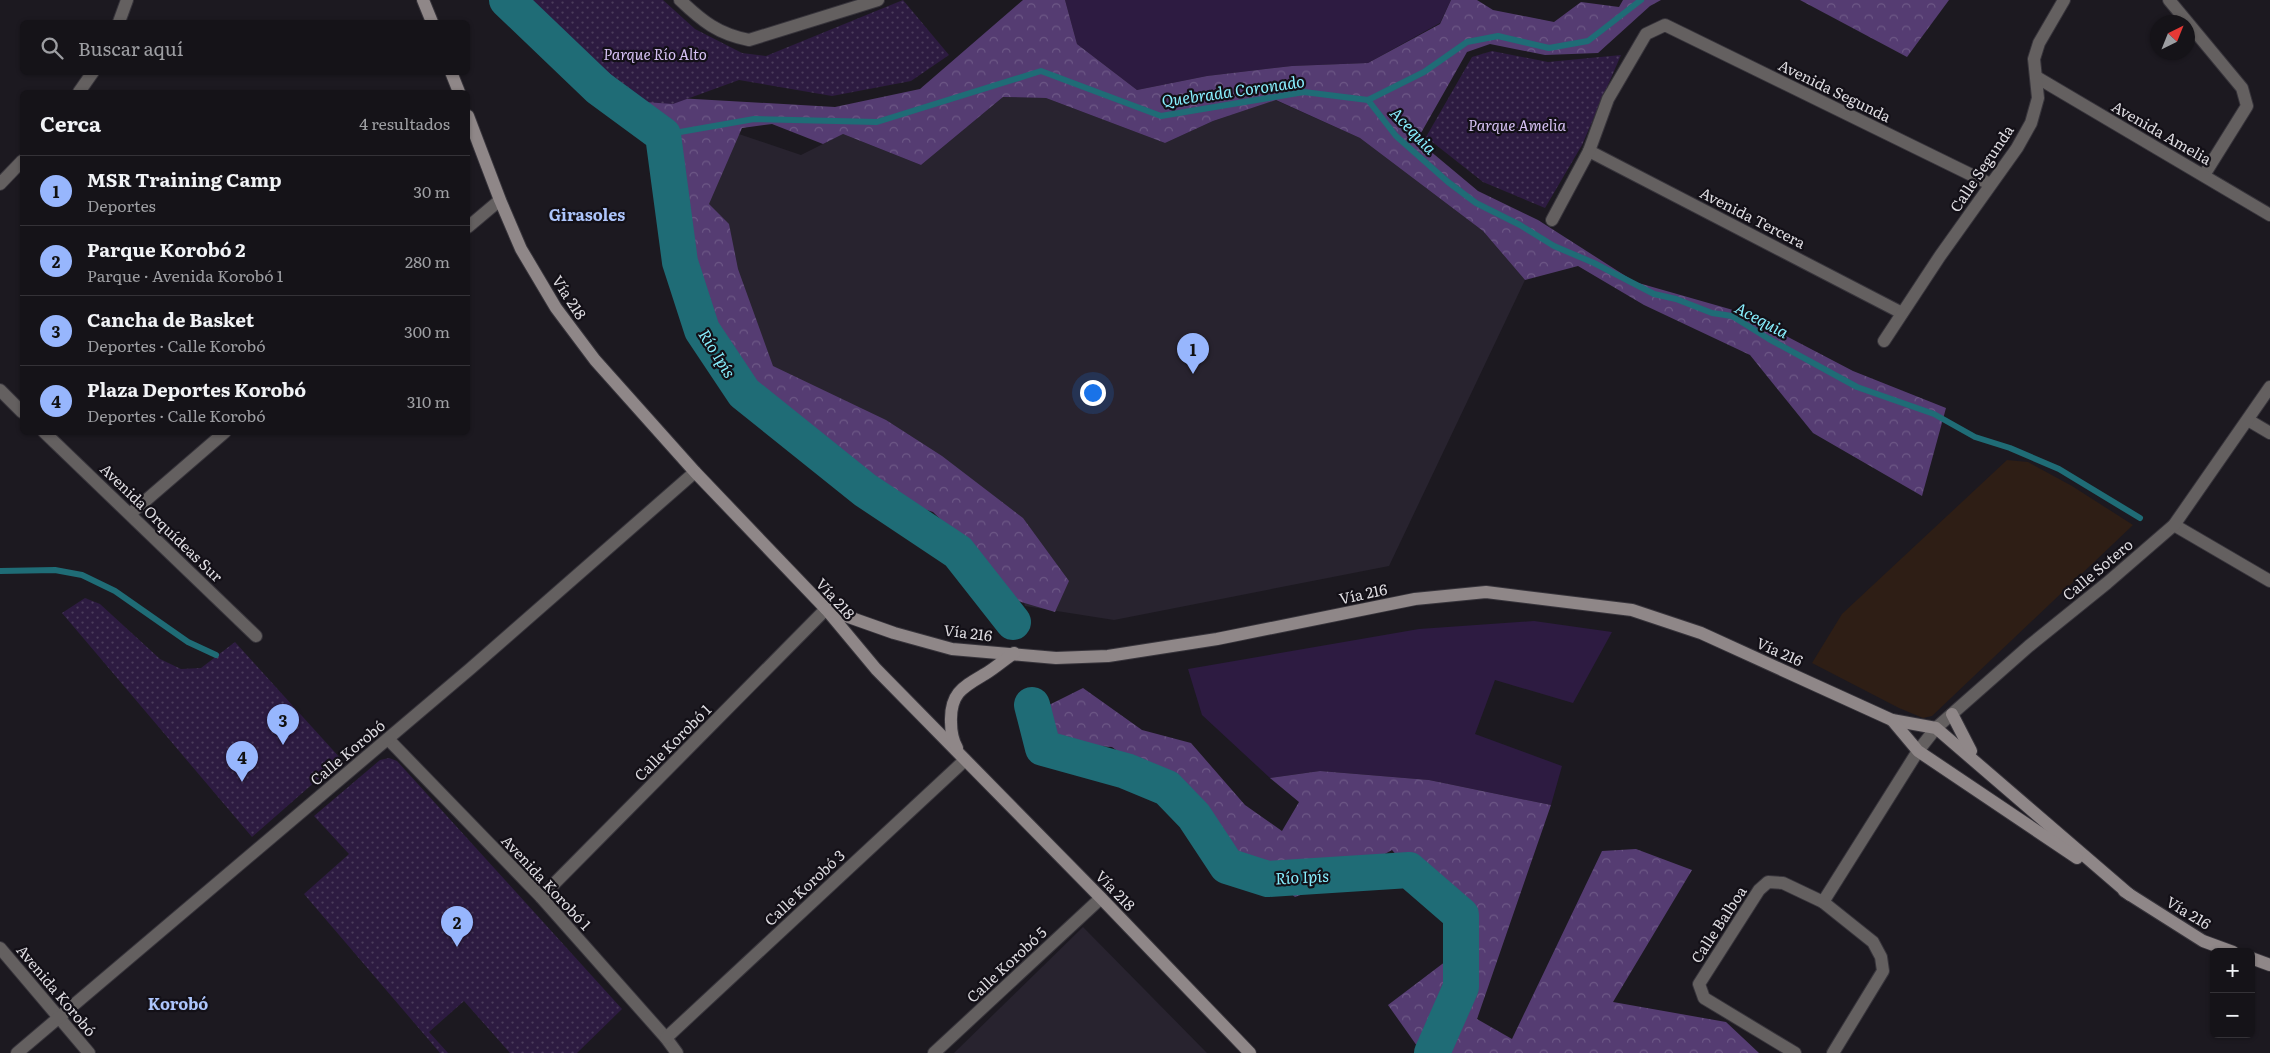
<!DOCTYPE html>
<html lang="es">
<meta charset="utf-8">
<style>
:root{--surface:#151318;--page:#222025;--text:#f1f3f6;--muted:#9d9ea2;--line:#343237;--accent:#97b6fd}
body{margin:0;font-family:Literata,serif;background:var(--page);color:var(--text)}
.controls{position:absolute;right:15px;bottom:15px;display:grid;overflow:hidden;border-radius:8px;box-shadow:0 1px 4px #0004}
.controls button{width:45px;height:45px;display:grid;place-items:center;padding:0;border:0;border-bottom:1px solid var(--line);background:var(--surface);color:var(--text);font:25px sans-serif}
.compass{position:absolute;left:2150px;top:15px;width:45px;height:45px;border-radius:50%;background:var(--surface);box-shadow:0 1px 4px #0004;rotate:43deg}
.you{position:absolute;left:1092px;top:392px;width:18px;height:18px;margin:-12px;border:4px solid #fff;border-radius:50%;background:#1a73e8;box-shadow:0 0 0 8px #1a73e833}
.badge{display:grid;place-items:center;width:32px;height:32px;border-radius:50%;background:var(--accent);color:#111;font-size:16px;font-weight:700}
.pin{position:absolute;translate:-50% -41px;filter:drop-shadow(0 1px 2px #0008)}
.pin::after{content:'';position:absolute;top:26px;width:18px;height:15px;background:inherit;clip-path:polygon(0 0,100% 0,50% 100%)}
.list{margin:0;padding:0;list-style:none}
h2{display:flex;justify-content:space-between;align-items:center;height:65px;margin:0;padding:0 20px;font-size:21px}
h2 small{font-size:16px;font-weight:400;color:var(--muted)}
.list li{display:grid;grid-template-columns:32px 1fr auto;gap:15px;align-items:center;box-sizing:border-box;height:70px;padding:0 20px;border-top:1px solid var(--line)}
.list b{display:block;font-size:19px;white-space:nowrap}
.list p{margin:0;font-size:16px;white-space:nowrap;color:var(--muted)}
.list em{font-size:16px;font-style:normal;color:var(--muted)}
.icon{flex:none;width:28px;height:28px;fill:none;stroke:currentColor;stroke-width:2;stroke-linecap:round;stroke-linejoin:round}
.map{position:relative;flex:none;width:2270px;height:1053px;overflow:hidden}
.search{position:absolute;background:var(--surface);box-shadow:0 1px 4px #0004;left:20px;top:20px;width:450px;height:55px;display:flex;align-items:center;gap:12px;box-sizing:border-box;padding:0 18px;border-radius:8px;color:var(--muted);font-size:19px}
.panel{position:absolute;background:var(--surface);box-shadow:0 1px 4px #0004;left:20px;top:90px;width:450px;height:345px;border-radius:8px}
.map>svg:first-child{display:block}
.built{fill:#28232f}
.industrial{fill:#2e1e15}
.grass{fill:#2d1b41}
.forest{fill:url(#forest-crowns)}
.park{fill:url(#park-dots)}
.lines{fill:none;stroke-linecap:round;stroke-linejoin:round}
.stream{stroke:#1f6c76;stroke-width:6}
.river{stroke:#1f6c76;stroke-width:36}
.street-casing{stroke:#37343b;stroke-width:14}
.secondary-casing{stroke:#37343b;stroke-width:14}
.street{stroke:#646060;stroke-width:12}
.secondary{stroke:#8f8788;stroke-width:12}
.labels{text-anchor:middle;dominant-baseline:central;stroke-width:4.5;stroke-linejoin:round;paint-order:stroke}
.park-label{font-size:15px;font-style:italic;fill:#d7c2f5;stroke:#131017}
.street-label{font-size:15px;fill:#dedce1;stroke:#131017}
.water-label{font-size:16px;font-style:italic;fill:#88effe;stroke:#131017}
.neighbourhood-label{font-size:16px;font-weight:bold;fill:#adc5fb;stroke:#131017}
</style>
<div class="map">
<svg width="2270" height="1053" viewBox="0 0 2270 1053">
<defs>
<pattern id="forest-crowns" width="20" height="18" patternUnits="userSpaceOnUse" patternTransform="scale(1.25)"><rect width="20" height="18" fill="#553c72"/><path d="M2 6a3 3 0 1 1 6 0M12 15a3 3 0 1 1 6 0" fill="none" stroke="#6d5886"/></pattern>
<pattern id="park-dots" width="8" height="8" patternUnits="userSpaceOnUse" patternTransform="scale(1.25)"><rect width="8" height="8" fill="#2d1b41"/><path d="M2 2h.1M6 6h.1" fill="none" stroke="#4b3c5c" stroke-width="1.8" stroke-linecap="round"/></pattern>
</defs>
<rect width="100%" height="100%" fill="#1c1920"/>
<g class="built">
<path d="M1003,97l43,1 119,45 48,-22 62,-21 85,38 123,93 42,49 -136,286 -275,54 -89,-14 -22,-70 -73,-47 -202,-157 -23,-155 28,-45 68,23 42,-21 78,31z"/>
<path d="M1083,927l124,126h-253z"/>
</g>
<path class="industrial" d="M2007,460l21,2 44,24 61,39 -201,191 -9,2 -24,-10 -87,-45 30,-49z"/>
<g class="grass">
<path d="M1065,0h386l-11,23 -72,40 -76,3 -85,10 -70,14 -60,-46z"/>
<path d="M1534,621l78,11 -39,71 -78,-23 -20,54 87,32 -11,39 -122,-25 -109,-9 -50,7 -68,-63 -14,-46 231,-40z"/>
</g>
<g class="forest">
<path d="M500,0h37l140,98 158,9 85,-18 103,-89h42l12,44 60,46 70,-14 85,-10 76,-3 72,-39 11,-24h26l16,10 61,12 27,-20 38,5 4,-7h38l-11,6 -52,47 -53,2 -55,-11 -23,8 -50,88 61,51 60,29 97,62 105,30 113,59 93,37 -24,88 -109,-63 -63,-78 -106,-50 -66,-39 -53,14 -42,-49 -123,-93 -84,-38 -63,21 -48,22 -119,-45 -43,-1 -82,68 -78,-31 -20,10 -51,-20 -30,4 -33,76 20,20 9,45 35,97 113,54 56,36 81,62 46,63 -14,31 -47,-14 -26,-38 -49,-48 -68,-22 -121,-97 -42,-63 -22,-68 -2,-65 -28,-62 -43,-29 -93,-96z"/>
<path d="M1800,0h149l-42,57z"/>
<path d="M1083,688l59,42 49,13 54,62 37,26 17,-29 -29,-24 50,-7 109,9 122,25 -74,214 35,20 90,-188 34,-2 56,21 -79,132 113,20 33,31h-337l-34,-48 66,-50 -13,-49 -49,-56 -59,33 -38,14 -101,-81 -27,-28 -55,-41 -59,-4 -8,-36z"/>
</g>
<g class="park">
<path d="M525,0h138l32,29 47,24 24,3 137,-56 46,55 -38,26 -79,15 -93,-16 -66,24 -29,-2 -79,-65z"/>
<path d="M1492,51l56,11 73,-7 -39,90 -37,63 -62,-26 -57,-45 46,-80z"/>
<path d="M85,598l15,6 60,55 21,10 20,-1 34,-26 106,117 -89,78 -190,-224z"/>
<path d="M389,758l8,3 225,248 -45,44h-67l-46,-52 -35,31 19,21h-8l-136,-159 45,-40 -35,-38 66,-56z"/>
</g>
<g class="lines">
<g class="stream">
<path d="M1368,100l28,36 52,46 28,21 44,22 34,21 40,17 60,31 22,5 36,14 20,3 37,23 88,48 77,27 41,23 35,11 49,21 81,49"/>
<path d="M663,135l91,-16 123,3 164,-51 120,45 143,-24 64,8 56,-28 43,-30 31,-6 51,12 39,-7 53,-41"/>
<path d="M0,571l55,-1 27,5 33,16 73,51 28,13"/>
</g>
<g class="river">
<path d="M507,0l92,88 64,47 17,127 22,68 42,63 121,97 93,62 55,70"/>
<path d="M1032,705l11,43 83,23 41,17 27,28 33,50 41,13 141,-9 52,45v72l-29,66"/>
</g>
<defs>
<g id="street">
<path d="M680,0c22,21 38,34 69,40l129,-40"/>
<path d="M2169,0l73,88 5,18 -43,69"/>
<path d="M119,22l8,-22"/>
<path d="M2038,78l232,137"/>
<path d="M79,92l14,-20"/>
<path d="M1589,151l313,162"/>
<path d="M0,184l22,-23"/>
<path d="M1552,220l37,-69 19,-52 38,-65 19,-9 325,159"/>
<path d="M468,227l32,-27"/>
<path d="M1884,341l56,-85 77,-108 14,-25 7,-25 -4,-39 5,-16 25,-43"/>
<path d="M0,390l22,22"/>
<path d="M2248,420l22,13"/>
<path d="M44,432l212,204"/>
<path d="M130,514l95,-82"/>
<path d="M2174,525l96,56"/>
<path d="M388,739l153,158 125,141 11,15"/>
<path d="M541,897l285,-288"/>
<path d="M0,948l89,105"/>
<path d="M666,1038l299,-278"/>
<path d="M17,1053l453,-384 225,-197"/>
<path d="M934,1053l167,-155"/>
<path d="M1795,1053l-91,-55 -5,-14 60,-94 9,-8 15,1 40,19"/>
<path d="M1833,1053l50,-82 -2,-14 -8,-15 -50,-40 95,-151 18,-23 93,-82 78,-63 67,-58 96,-138"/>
</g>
<g id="secondary">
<path d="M423,0l9,22"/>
<path d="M451,72l8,20"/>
<path d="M468,116l32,84 21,49 35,59 39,52 100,112 131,137 50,60 225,229 149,155"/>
<path d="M826,609l68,24 58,16 104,9 52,-2 109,-17 198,-40 71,-7 146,18 69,23 191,87 44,8 194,167"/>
<path d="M1952,714l19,37"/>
<path d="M1892,720l26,31 159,107"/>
<path d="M957,748c-5,-9 -6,-16 -6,-26 -1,-29 12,-35 34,-48 10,-6 19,-14 29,-21"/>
<path d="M2124,891l79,50 30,11"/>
<path d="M2251,958l19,7"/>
</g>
</defs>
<use href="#street" class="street-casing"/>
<use href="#secondary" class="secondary-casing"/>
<use href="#street" class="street"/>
<use href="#secondary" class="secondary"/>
</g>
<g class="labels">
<g class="park-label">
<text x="655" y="53">Parque Río Alto</text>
<text x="1517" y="124">Parque Amelia</text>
</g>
<g class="street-label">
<text transform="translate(1835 90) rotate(26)">Avenida Segunda</text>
<text transform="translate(2162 132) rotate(30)">Avenida Amelia</text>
<text transform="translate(1981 168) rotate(-56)">Calle Segunda</text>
<text transform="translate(1753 217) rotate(27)">Avenida Tercera</text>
<text transform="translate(570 297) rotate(57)">Vía 218</text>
<text transform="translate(162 522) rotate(44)">Avenida Orquídeas Sur</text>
<text transform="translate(2097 569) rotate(-40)">Calle Sotero</text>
<text transform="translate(1363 593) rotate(-12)">Vía 216</text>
<text transform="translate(836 598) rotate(48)">Vía 218</text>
<text transform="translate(968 632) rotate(7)">Vía 216</text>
<text transform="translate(1780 651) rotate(24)">Vía 216</text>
<text transform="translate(672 742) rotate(-45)">Calle Korobó 1</text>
<text transform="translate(347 752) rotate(-40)">Calle Korobó</text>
<text transform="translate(547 882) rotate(47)">Avenida Korobó 1</text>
<text transform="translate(804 887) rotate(-43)">Calle Korobó 3</text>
<text transform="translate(1116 890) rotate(46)">Vía 218</text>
<text transform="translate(2189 912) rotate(31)">Vía 216</text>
<text transform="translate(1718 924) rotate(-57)">Calle Balboa</text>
<text transform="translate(1006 964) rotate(-43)">Calle Korobó 5</text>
<text transform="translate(57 990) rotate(50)">Avenida Korobó</text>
</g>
<g class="water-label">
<text transform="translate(1233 90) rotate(-8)">Quebrada Coronado</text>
<text transform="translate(1414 130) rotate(46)">Acequia</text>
<text transform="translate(1762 319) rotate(28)">Acequia</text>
<text transform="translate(718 353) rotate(58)">Río Ipís</text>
<text transform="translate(1302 876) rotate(-3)">Río Ipís</text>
</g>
<g class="neighbourhood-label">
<text x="587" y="214">Girasoles</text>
<text x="178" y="1003">Korobó</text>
</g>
</g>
</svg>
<div class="controls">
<button>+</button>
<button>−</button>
</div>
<svg class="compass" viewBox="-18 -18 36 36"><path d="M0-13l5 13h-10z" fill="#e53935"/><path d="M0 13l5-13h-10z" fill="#9d9ea2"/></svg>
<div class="you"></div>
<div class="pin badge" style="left:1193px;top:374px">1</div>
<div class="pin badge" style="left:457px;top:947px">2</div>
<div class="pin badge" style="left:283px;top:745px">3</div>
<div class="pin badge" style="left:242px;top:782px">4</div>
<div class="search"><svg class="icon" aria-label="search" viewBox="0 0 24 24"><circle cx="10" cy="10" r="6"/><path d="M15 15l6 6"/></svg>Buscar aquí</div>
<section class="panel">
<h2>Cerca<small>4 resultados</small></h2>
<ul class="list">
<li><span class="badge">1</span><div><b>MSR Training Camp</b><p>Deportes</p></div><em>30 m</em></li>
<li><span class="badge">2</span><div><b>Parque Korobó 2</b><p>Parque · Avenida Korobó 1</p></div><em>280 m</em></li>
<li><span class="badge">3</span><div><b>Cancha de Basket</b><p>Deportes · Calle Korobó</p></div><em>300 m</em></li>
<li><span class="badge">4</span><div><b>Plaza Deportes Korobó</b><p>Deportes · Calle Korobó</p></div><em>310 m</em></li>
</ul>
</section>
</div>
